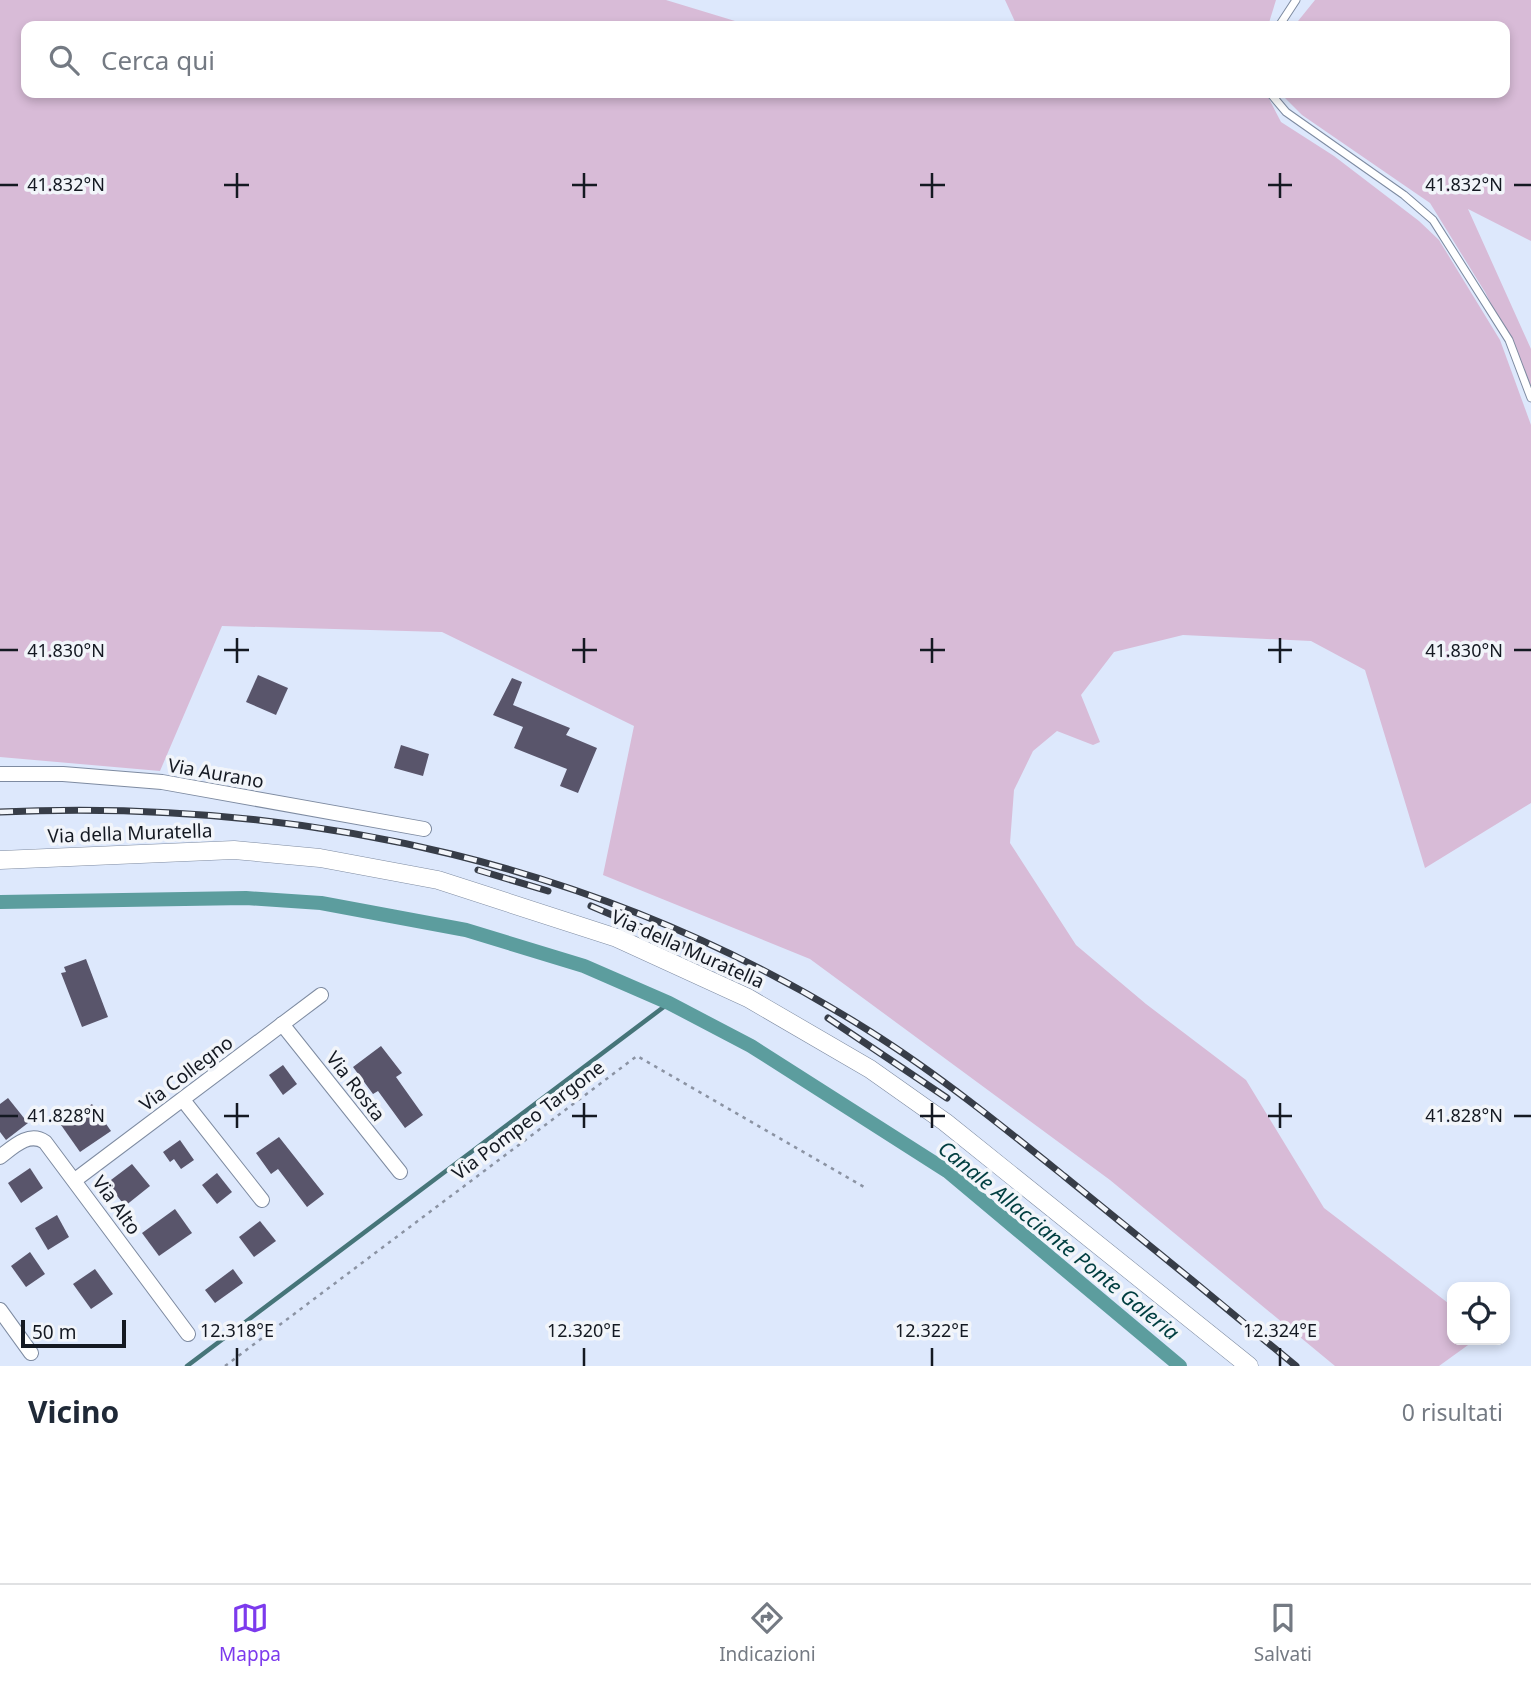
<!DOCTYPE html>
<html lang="it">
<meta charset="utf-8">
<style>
:root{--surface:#fff;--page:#f2f2f3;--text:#1f2937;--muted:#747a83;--line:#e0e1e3;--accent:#7c3aed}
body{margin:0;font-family:"Noto Sans",sans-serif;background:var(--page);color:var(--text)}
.controls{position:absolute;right:21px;bottom:21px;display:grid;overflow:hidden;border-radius:14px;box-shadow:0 4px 10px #0003}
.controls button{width:63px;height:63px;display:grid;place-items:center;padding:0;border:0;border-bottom:2px solid var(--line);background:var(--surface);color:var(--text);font:35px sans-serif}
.scale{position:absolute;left:21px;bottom:18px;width:105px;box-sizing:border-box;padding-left:7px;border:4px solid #141922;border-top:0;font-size:19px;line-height:24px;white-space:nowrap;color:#141922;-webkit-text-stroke:5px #f2f5fa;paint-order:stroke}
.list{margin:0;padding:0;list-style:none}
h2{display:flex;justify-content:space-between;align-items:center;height:91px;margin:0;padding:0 28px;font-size:30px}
h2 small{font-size:23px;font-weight:400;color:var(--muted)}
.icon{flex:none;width:38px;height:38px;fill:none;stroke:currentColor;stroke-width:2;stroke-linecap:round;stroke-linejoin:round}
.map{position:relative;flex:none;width:1531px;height:1366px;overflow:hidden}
.search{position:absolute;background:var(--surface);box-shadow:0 4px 10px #0003;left:21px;right:21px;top:21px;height:77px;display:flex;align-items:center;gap:18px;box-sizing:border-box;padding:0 24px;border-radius:14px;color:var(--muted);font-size:26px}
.sheet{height:217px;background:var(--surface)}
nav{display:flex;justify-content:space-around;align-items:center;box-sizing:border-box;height:98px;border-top:2px solid var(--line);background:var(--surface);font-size:19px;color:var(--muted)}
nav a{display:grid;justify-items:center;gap:4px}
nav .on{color:var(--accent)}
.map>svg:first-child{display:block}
.green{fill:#d8bbd7}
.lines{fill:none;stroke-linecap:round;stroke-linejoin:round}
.stream{stroke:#467579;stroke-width:4.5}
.canal{stroke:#5c9d9e;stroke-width:14}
.building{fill:#59556b}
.service-casing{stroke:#7e8ba1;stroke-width:9}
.minor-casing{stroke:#7e8ba1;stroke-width:16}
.tertiary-casing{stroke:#7e8ba1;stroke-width:19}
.path{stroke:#8b93a3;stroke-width:2.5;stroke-dasharray:3.5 5;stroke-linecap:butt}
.service{stroke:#fff;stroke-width:7}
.minor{stroke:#fff;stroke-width:14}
.tertiary{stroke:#fff;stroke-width:18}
.rail-casing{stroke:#373d48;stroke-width:7}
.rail{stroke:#f2f5fa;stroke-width:4.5;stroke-dasharray:13;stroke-linecap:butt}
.ticks{fill:none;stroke:#141922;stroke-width:2.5}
.labels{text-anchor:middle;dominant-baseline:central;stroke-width:7;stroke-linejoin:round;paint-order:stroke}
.street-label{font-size:19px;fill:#141922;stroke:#f2f5fa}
.water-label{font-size:21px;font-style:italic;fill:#003e40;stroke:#f2f5fa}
.ticks-label{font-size:18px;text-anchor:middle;fill:#141922;stroke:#f2f5fa;stroke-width:7;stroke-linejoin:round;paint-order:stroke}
</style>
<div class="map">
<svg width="1531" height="1366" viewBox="0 0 1531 1366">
<rect width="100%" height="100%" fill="#dde8fc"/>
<g class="green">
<path d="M0,0h666l69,21 31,5h-740v67h1240l15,29 53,34 85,65 20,19 61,100 31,85v378l-106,65 -60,-198 -54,-29 -128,-6 -69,17 -33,43 19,47 -7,3 -36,-14 -24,20 -19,39 -4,53 66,102 70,59 100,76 78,128 128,98v34h23l-36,26h-104l-225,-186 -300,-221 -207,-84 31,-149 -192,-94 -220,-6 -62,145 -160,-14z"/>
<path d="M1005,0h271l-8,26h-251z"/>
<path d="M1315,0h216v241l-63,-32 63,140v46l-14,-39 -32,-64 -55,-89 -128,-88 -22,-22h225v-67h-211z"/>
</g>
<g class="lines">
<path class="stream" d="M187,1366l482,-363"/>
<path class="canal" d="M0,902l246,-4 75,5 145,27 118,36 85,37 82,43 196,125 233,195"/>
</g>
<g class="building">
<path d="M258,675l30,13 -12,27 -30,-13z"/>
<path d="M512,678l10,4 -9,23 57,23 -4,7 31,13 -19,45 -18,-7 7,-17 -53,-21 9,-21 -30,-12z"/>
<path d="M401,745l28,9 -6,22 -29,-8z"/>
<path d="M86,959l22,58 -26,10 -21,-54 5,-1 -2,-5z"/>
<path d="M381,1046l21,27 -6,4 27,38 -18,13 -27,-37 -5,3 -20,-27z"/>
<path d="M283,1065l14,19 -14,11 -14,-20z"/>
<path d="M8,1098l20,25 -22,17 -6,-8v-28z"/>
<path d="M92,1104l19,27 -31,21 -19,-27z"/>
<path d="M279,1137l45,57 -17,13 -29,-38 -7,5 -15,-21z"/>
<path d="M180,1140l14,20 -13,9 -7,-10 -4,3 -7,-10z"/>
<path d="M132,1164l18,22 -25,20 -18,-23z"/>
<path d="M30,1168l13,20 -22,15 -13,-20z"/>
<path d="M217,1173l15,19 -15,12 -15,-19z"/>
<path d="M175,1209l17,24 -33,23 -17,-23z"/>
<path d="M57,1215l12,22 -21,13 -13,-22z"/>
<path d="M260,1221l16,20 -22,16 -15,-20z"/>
<path d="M30,1252l15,22 -19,13 -15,-21z"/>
<path d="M95,1269l18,25 -22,15 -18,-25z"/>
<path d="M233,1269l10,14 -28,20 -10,-13z"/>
</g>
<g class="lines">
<defs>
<g id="service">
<path d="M1279,26l17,-26"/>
<path d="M1270,93l16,19 118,83 29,25 76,120 22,58"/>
</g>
<g id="minor">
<path d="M0,774h63l99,8 262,47"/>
<path d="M282,1024l118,148"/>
<path d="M183,1100l79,100"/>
<path d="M0,1157c13,-10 29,-26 45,-15l143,192"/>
<path d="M75,1180l246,-185"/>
<path d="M0,1310l31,43"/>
</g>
<path id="tertiary" d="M0,860l234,-10 86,8 118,22 179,58 131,60 122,71 75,53 304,244"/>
</defs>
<use href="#service" class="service-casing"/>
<use href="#minor" class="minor-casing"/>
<use href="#tertiary" class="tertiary-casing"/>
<path class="path" d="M225,1366l412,-310 227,131"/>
<use href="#service" class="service"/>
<use href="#minor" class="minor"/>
<use href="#tertiary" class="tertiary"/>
<defs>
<g id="rail">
<path d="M0,812c309,-14 609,54 871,220 68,43 131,94 193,144 78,63 155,126 232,190"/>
<path d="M478,870l70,21"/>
<path d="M591,906l113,48"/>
<path d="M828,1018l119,80"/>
</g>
</defs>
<use href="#rail" class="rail-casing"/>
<use href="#rail" class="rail"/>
</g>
<path class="ticks" d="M237,173v25M584,173v25M932,173v25M1280,173v25M0,185h18M224,185h25M572,185h25M920,185h25M1268,185h24M1514,185h17M237,638v25M584,638v25M932,638v25M1280,638v25M0,650h18M224,650h25M572,650h25M920,650h25M1268,650h24M1514,650h17M237,1103v25M584,1103v25M932,1103v25M1280,1103v25M0,1116h18M224,1116h25M572,1116h25M920,1116h25M1268,1116h24M1514,1116h17M237,1348v18M584,1348v18M932,1348v18M1280,1348v18"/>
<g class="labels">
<g class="street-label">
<text transform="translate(216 773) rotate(10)">Via Aurano</text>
<text transform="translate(130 833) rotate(-2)">Via della Muratella</text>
<text transform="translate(688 949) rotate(24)">Via della Muratella</text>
<text transform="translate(186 1073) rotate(-37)">Via Collegno</text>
<text transform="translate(356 1086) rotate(52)">Via Rosta</text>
<text transform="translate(528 1120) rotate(-37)">Via Pompeo Targone</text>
<text transform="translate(117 1205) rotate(54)">Via Alto</text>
</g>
<g class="water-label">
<text transform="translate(1059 1240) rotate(39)">Canale Allacciante Ponte Galeria</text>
</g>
</g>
<g class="ticks-label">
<text x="66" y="191">41.832°N</text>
<text x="1464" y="191">41.832°N</text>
<text x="66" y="657">41.830°N</text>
<text x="1464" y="657">41.830°N</text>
<text x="66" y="1122">41.828°N</text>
<text x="1464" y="1122">41.828°N</text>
<text x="237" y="1337">12.318°E</text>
<text x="584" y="1337">12.320°E</text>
<text x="932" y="1337">12.322°E</text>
<text x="1280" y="1337">12.324°E</text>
</g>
</svg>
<div class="controls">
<button><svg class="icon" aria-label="locate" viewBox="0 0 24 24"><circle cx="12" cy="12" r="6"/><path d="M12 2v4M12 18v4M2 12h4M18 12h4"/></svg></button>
</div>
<div class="scale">50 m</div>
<div class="search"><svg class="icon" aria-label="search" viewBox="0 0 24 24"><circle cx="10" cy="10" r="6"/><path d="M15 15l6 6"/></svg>Cerca qui</div>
</div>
<section class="sheet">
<h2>Vicino<small>0 risultati</small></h2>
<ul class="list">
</ul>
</section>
<nav>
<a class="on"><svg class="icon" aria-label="map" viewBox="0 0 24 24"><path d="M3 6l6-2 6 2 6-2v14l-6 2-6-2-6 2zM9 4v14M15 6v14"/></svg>Mappa</a>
<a><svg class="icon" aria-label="directions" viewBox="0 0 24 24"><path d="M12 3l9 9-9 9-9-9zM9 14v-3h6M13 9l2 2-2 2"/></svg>Indicazioni</a>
<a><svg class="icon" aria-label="saved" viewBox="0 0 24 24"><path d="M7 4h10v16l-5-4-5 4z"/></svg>Salvati</a>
</nav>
